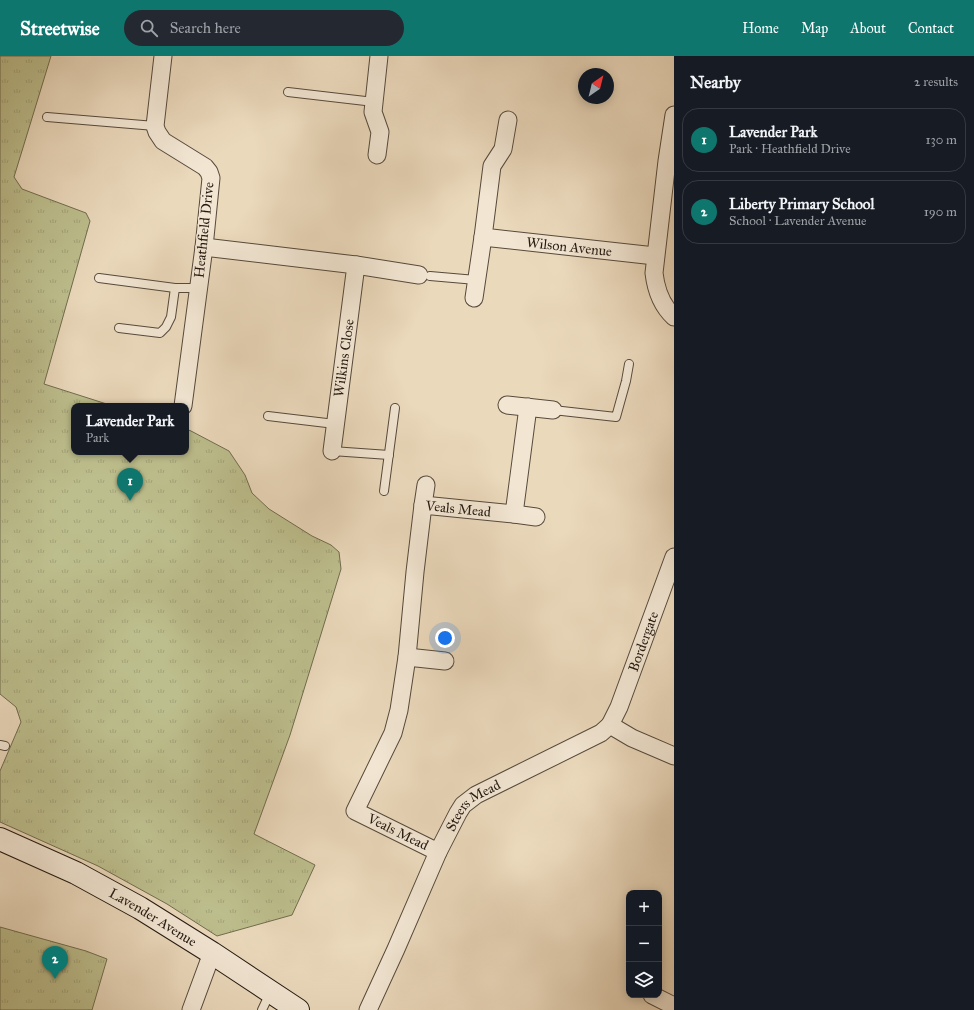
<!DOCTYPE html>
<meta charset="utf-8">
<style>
:root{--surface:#171b24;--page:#242831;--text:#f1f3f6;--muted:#9ea1a6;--line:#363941;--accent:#0f766e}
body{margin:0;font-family:"IM FELL Great Primer",serif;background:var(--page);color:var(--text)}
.controls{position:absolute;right:12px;bottom:12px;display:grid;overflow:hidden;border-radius:8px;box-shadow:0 2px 10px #0003}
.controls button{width:36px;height:36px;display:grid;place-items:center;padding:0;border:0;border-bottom:1px solid var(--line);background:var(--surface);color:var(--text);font:20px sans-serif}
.compass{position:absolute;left:578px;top:12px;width:36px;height:36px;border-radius:50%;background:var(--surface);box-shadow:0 2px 10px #0003;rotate:35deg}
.you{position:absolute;left:445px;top:582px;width:14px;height:14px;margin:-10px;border:3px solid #fff;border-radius:50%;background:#1a73e8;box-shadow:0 0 0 6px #1a73e833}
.badge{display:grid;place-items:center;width:26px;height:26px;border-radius:50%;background:var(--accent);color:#fff;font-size:13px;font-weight:700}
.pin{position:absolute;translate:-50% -33px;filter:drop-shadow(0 1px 2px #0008)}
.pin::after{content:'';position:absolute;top:21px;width:14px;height:12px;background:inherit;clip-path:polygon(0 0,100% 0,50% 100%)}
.popup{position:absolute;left:71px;top:347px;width:118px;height:52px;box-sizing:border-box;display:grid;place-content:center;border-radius:8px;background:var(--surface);filter:drop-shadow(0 1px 3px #0005);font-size:13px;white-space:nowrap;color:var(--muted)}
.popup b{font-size:15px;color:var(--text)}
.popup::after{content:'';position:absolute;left:50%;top:100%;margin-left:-8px;border:8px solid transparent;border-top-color:var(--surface)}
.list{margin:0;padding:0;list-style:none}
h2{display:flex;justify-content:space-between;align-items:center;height:52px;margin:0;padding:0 16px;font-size:17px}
h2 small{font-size:13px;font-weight:400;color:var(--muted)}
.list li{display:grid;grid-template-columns:26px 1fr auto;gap:12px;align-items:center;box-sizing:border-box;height:64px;margin:0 8px 8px;padding:0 8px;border:1px solid var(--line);border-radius:16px}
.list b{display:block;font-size:15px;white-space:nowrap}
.list p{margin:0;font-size:13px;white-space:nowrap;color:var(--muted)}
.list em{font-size:13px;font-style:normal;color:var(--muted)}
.icon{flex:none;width:22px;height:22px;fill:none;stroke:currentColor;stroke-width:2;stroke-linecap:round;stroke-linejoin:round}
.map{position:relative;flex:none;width:674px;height:954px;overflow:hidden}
header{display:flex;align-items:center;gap:24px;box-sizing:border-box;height:56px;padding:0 20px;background:var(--accent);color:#fff}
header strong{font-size:19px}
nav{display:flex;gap:22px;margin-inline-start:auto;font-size:14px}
.search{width:280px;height:36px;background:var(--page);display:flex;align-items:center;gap:10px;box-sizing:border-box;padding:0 14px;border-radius:22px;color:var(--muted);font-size:15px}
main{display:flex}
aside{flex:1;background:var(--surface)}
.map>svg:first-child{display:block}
.park{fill:url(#park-tufts);stroke:#706c4f}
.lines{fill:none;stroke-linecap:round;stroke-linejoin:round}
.lane-casing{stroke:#564a3c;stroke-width:10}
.street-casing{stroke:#564a3c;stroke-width:19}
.secondary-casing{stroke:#241a11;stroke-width:24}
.lane{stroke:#f2e6d3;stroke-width:8}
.street{stroke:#f2e6d3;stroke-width:17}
.secondary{stroke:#f2e6d3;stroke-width:22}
.labels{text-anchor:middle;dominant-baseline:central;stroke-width:3;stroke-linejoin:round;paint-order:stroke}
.street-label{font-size:14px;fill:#241a11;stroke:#f2e6d3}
</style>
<header>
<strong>Streetwise</strong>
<div class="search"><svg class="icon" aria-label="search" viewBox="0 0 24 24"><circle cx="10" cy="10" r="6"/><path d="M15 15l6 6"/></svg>Search here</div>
<nav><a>Home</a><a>Map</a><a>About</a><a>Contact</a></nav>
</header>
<main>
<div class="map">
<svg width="674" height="954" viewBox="0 0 674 954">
<defs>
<pattern id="park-tufts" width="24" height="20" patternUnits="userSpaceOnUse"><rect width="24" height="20" fill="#bdbe8d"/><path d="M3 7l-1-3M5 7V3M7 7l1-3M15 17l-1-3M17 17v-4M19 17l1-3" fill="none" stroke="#a2a379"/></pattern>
</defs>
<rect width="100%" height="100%" fill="#ebd9bc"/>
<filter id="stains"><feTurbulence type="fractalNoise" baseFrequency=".005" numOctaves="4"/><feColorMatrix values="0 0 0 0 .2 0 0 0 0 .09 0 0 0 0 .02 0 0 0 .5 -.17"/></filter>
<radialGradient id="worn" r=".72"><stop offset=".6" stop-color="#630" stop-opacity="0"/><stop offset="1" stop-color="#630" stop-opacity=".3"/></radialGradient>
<g class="park">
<path d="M0,0h51l-37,121 8,12 64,24 4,8 -46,163 69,22h-39v46h112v-23l5,2 38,20 16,24 7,18 17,16 43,27 19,9 8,7 2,17 -51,166 -36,99 61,31 -23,50 -75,21 -50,-32 -69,-38 -98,-44v-51l21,-49 -5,-15 -16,-13z"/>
<path d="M0,871l86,24 21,8 -15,51h-92z"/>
</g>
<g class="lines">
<defs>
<g id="lane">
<path d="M288,36l86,10"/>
<path d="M47,61l108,9"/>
<path d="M430,220l46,4"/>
<path d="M99,222l76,10h23"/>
<path d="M119,272l41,5 6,-6 5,-10 4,-29"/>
<path d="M553,354l63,7 10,-36 3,-17"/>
<path d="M268,360l67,8"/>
<path d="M332,395l57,4"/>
<path d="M384,435l11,-83"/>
<path d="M0,689l5,1"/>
<path d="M262,954l8,-17"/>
</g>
<g id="street">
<path d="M163,0l-8,70 2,6 6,9 42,26 4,5 2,6 -7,69 -21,159"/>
<path d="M674,59l-7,46 -13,112c2,17 7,32 20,44"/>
<path id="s1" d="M508,64l-5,29 -11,17 -9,71 172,19"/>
<path d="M377,99l3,-23 -7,-20 6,-56"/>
<path d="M204,191l152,18 -24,186"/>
<path d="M356,209l63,10"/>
<path d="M474,242l9,-61"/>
<path d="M507,349l46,5"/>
<path d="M423,449l3,-20"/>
<path d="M514,458l22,3"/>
<path d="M407,601l38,4"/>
<path id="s2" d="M610,669l9,-18 55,-150"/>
<path id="s3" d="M438,796l-83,-41 38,-78 6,-23 8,-53 8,-85 8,-67 91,9 14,-107"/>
<path d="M652,939l22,11"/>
<path d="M191,954l21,-57"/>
<path id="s4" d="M368,954l28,-61 42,-97 20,-39 5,-8 13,-10 125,-62 9,-8 22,13 42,18"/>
</g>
<g id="secondary">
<path id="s5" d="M0,783l76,34 64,35 72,45 86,57"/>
</g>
</defs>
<use href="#lane" class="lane-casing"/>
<use href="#street" class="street-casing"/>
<use href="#secondary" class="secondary-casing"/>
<use href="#lane" class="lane"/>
<use href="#street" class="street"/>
<use href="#secondary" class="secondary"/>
</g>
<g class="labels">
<g class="street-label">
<text transform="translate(204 174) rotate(-84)">Heathfield Drive</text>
<text stroke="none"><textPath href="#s1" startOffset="208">Wilson Avenue</textPath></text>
<text transform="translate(344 302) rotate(-82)">Wilkins Close</text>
<text stroke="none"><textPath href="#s3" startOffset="445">Veals Mead</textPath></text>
<text stroke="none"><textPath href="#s2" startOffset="90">Bordergate</textPath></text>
<text stroke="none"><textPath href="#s4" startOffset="233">Steers Mead</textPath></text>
<text transform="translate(398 776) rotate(26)">Veals Mead</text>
<text stroke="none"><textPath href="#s5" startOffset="172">Lavender Avenue</textPath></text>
</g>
</g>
<rect width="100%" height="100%" filter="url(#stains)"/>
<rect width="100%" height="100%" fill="url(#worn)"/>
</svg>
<div class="controls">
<button>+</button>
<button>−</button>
<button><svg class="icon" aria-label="layers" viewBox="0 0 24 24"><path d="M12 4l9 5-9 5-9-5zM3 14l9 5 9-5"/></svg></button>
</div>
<svg class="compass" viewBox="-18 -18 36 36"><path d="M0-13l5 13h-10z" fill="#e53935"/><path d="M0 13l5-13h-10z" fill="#9ea1a6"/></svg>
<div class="you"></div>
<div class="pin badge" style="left:130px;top:445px">1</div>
<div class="popup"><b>Lavender Park</b>Park</div>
<div class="pin badge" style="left:55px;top:923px">2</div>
</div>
<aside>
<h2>Nearby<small>2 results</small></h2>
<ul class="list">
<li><span class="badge">1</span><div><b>Lavender Park</b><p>Park · Heathfield Drive</p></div><em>130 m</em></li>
<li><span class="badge">2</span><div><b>Liberty Primary School</b><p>School · Lavender Avenue</p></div><em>190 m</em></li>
</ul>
</aside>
</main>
